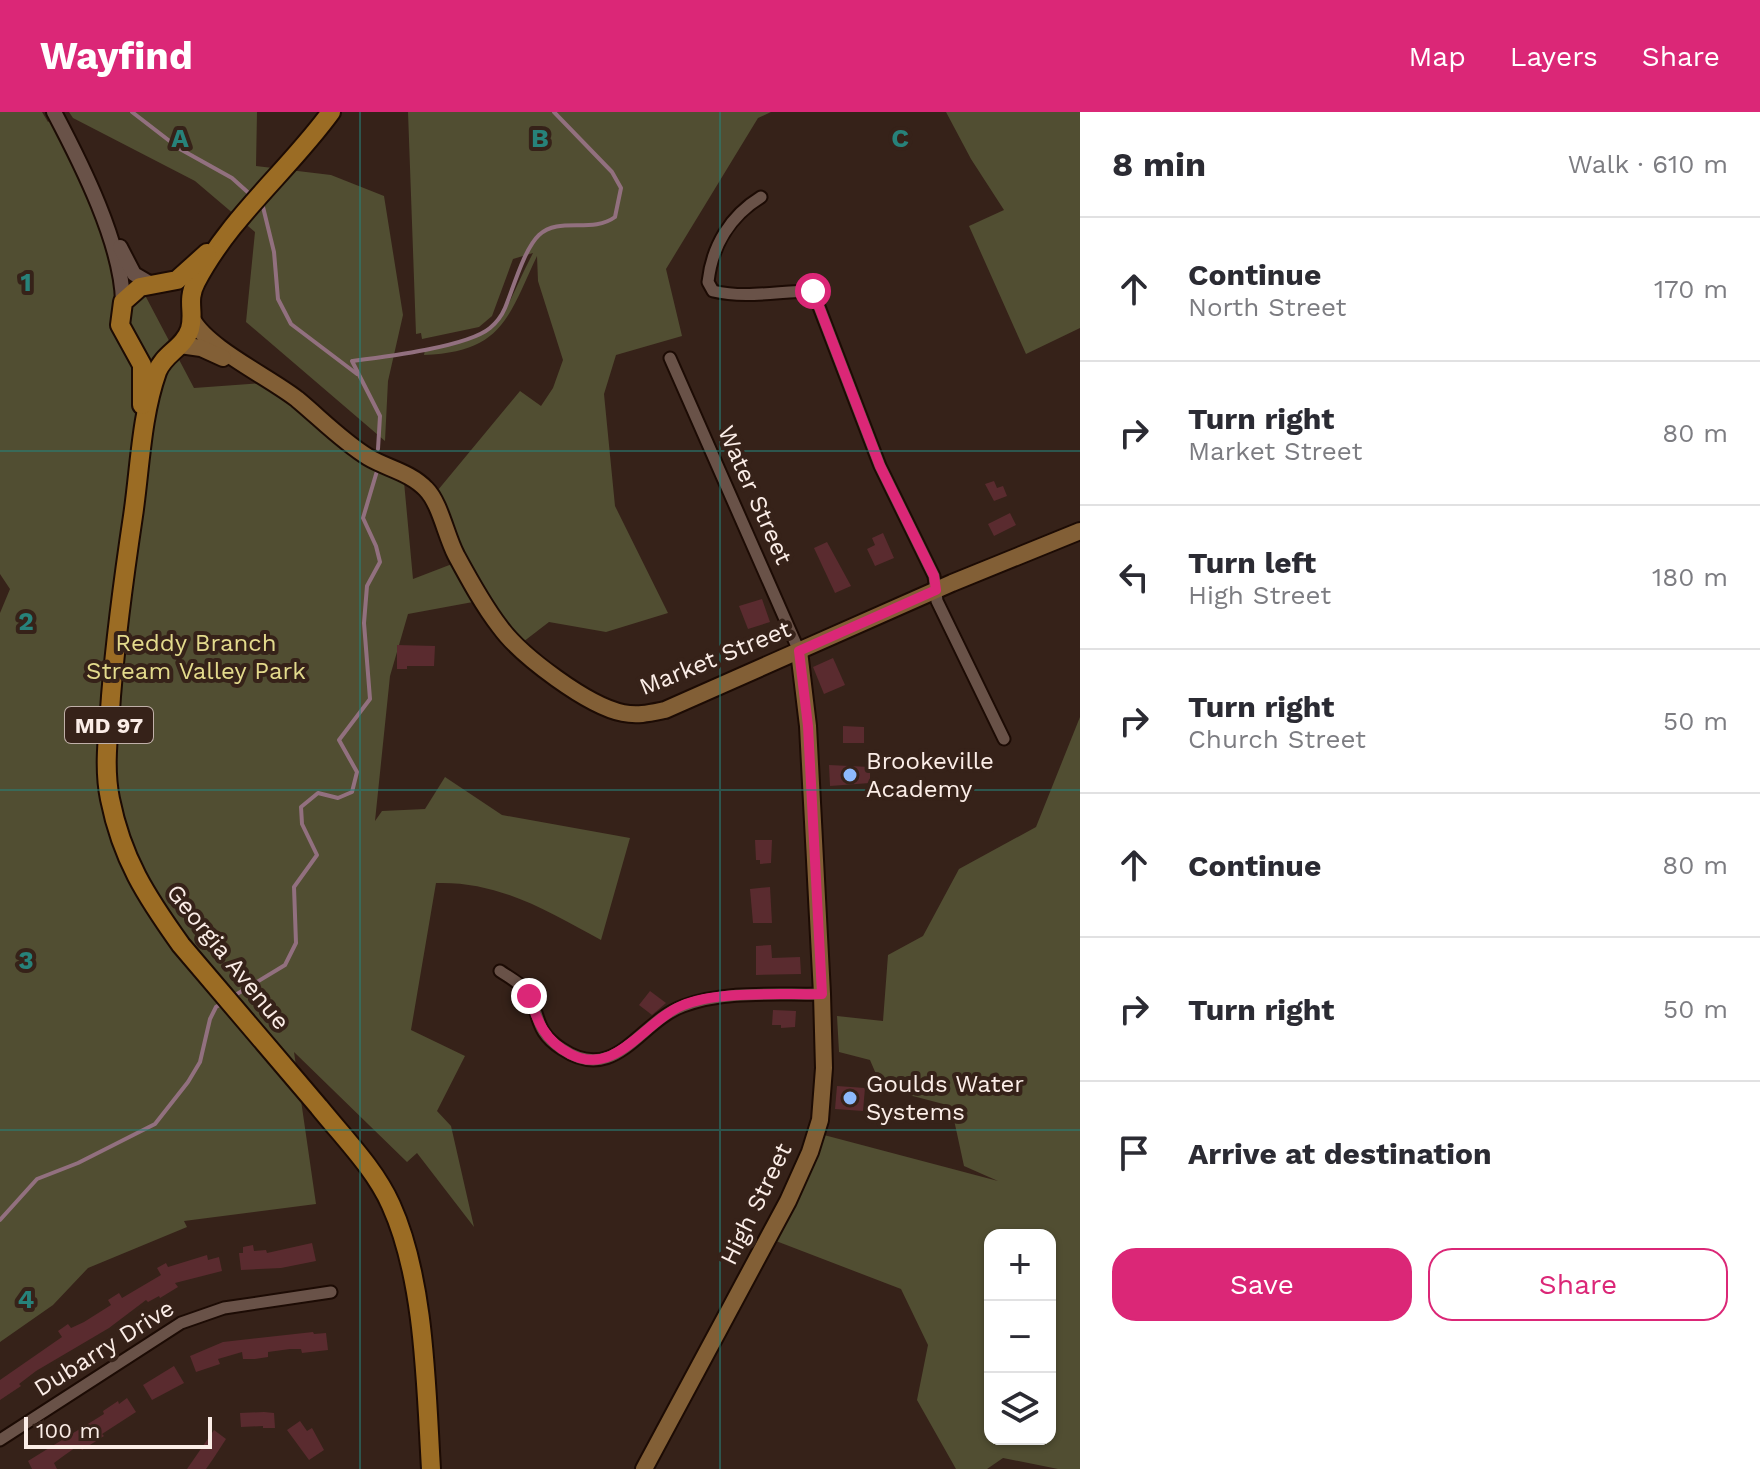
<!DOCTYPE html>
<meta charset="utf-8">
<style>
:root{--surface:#fff;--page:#f2f2f3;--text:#2b2b33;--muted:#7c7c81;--line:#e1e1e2;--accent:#db2777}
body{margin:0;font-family:"Work Sans",sans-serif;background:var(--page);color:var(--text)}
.controls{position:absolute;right:24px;bottom:24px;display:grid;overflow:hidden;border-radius:16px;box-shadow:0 2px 6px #0004}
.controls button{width:72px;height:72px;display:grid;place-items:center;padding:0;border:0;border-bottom:2px solid var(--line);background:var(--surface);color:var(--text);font:40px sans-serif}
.scale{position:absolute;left:24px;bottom:20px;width:188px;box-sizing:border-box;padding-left:8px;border:4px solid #fbede7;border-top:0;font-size:22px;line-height:28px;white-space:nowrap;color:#fbede7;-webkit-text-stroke:6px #362219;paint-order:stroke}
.stop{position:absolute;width:24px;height:24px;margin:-18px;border:6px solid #db2777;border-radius:50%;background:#fff}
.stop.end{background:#db2777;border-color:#fff;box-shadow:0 2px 8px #0008}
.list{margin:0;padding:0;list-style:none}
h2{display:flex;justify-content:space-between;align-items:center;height:104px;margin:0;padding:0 32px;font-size:34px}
h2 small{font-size:26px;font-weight:400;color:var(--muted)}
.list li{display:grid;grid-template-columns:52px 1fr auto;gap:24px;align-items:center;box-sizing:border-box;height:144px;padding:0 32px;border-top:2px solid var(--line)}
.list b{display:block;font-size:30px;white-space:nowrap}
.list p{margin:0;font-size:26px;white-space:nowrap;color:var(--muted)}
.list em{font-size:26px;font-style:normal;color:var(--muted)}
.actions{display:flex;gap:16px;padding:24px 32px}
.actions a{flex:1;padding:18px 0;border:2px solid var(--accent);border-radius:24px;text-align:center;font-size:28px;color:var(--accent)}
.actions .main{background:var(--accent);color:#fff}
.icon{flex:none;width:44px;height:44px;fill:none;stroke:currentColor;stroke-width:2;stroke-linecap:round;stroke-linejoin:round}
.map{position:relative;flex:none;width:1080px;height:1357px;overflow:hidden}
header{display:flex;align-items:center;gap:48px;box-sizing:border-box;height:112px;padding:0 40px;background:var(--accent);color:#fff}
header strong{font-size:38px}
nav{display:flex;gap:44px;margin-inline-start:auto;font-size:28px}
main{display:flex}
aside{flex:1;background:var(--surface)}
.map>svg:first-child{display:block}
.green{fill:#514e32;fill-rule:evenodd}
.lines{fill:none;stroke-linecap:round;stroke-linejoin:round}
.stream{stroke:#92707f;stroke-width:4}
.building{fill:#5a2b2f}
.minor-casing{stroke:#1c0b04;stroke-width:15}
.tertiary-casing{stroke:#1c0b04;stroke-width:18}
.secondary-casing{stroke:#1c0b04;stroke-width:20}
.primary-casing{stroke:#1c0b04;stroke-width:22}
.minor{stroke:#695248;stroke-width:11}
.tertiary{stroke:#695248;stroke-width:14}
.secondary{stroke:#825f36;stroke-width:16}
.primary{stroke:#9b6c24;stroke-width:18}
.route{stroke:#db2777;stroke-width:10}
.grid{fill:none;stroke:#27827a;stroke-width:2;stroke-opacity:0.55}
.poi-dot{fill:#8db9fc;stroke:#362219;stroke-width:3}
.labels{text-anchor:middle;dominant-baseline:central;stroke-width:8;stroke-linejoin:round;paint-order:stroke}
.shield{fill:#362219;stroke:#c0b0a9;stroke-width:2}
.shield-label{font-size:22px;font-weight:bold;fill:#fbede7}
.street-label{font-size:24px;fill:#fbede7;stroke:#362219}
.park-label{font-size:24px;fill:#e3da8c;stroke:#362219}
.poi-label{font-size:24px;fill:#fbede7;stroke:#362219;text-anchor:start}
.grid-label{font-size:26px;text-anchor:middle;font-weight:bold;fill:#27827a;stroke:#362219;stroke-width:8;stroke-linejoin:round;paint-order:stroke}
</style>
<header>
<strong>Wayfind</strong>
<nav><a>Map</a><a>Layers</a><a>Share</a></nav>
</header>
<main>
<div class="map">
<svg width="1080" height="1357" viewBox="0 0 1080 1357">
<rect width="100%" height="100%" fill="#362219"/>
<g class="green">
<path d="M0,0h42l6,10 4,-3 142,269 85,-6 124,89 10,108 39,-15 21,38 -65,12 -18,62 -15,145 7,-10 43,-2 20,-32 57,38 128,23 -29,102c-54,-29 -102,-59 -165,-57l-25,147 54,26 -28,55 14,15 23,101 -57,-74 -10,9 -113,-110 22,152 -132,17 3,6 -99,41 -35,37 -53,37v-729l10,-24 -10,-15z"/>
<path d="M69,0h188l-1,54 75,9 53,21 19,119 -15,66 -3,60 -139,-119 9,-90 -60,-51 -122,-63z"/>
<path d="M408,0h363l-13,6 -92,151 16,67 -66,19 -12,39 11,112 53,107 -62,19 -57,-10 -26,20c-37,-45 -69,-95 -85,-152l82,-99 21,15 12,-18 10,-28 -25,-79 -1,-25c-29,62 -35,96 -113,99l1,-5c83,-13 73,-30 108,-97l-20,6 -21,57 -13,11 -57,12 -1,-6 -5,1z"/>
<path d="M946,0h134v216l-54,26 -57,-128 35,-16 -33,-51z"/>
<path d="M1080,605v752h-22l-55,-11 -16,11h-31l-39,-69 11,-55 -27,-56 -125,-48 27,-51 21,-55 174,46 -34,-15 -13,-60 -69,-18 -12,-28 -31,-8 -2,-36 46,5 5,-66 35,-19 36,-67 77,-42zM990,1123h60v204h-60z"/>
</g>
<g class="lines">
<g class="stream">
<path d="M132,0l48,37 52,29 20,18"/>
<path d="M258,90l5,5 11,45 4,47 13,25 66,50"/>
<path d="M378,337l2,-33 -28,-55c32,-4 115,-14 138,-33 6,-5 12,-13 15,-20 8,-19 19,-59 34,-73 20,-19 53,-1 76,-18l6,-29 -9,-16 -58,-60"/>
<path d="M232,885l53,-32 11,-22 -2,-56 23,-32 -15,-31 -1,-17 17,-14 20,5 14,-6 5,-20 -18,-32 31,-41 -6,-76 3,-37 13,-24 -4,-16 -13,-28 14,-47"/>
<path d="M0,1108l37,-41 41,-16 77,-39 33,-42 12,-20 10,-43 6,-12 8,-5"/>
</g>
</g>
<g class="building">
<path d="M994,369l3,7 6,-2 4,10 -13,5 -9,-17z"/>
<path d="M1010,401l6,12 -22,11 -6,-12z"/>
<path d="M883,421l11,25 -19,8 -8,-17 8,-4 -3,-7z"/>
<path d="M827,430l24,44 -16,7 -21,-45z"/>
<path d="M762,487l8,23 -22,7 -9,-23z"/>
<path d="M397,533l38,1 -1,20h-27v3h-10z"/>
<path d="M833,546l12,27 -21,9 -11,-27z"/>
<path d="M843,614l21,1v16h-21z"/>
<path d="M829,653l41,2v16l-40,3z"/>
<path d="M755,728h17l-1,23 -11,1v-4h-4z"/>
<path d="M770,775l2,36h-19l-3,-34z"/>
<path d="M771,833l1,13 28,-1 1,17 -45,1v-29z"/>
<path d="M650,879l16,12 -14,12 -13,-10z"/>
<path d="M773,898l23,1 -1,16 -14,1v-3h-9z"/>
<path d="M837,974l28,2 -2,23 -28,-2z"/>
<path d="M312,1131l4,18 -35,7 -40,2 -2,-17h4v-6l10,-2 1,6 12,-1 1,3z"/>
<path d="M207,1143l1,5 11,-3 3,14 -47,12 3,4 -18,11 -1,-2 -11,6 -2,-2 -37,28 -73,43 -17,13 2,2 -21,14v-20l62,-43 -4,-6 10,-7 3,4 13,-6 27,-17 -3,-5 11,-7 3,5 39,-23 -4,-7 9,-5 2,4z"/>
<path d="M313,1220l1,2 12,-1 2,17 -26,3 -1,-4h-11l-22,3v5l-13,2h-12l-1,-7 -24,7 2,5 -24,8 -6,-16 33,-14z"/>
<path d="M174,1254l10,17 -32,17 -9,-15z"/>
<path d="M127,1286l9,14 -34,22 2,2 -22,14 -3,-5 -17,12 -8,6 3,6h-25l-4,-8 76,-47 -1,-3 15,-10 1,3z"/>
<path d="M264,1300l10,1 1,15h-12v-2l-22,1 -1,-14z"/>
<path d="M300,1309l7,10 5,-3 12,22 -15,10 -22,-30z"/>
<path d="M214,1318l12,9 -13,20 -7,10h-19z"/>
</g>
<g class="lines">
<defs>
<g id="minor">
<path d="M761,85c-31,19 -49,49 -53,85l5,9c33,8 66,0 100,0l67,175 54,110 3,25 67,138"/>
<path d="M670,246l129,293"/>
<path d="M500,859c10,7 21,12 28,23 13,22 6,37 34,55 54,36 77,-27 121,-43 43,-16 94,-11 139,-12"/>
<path d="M0,1328l181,-117 43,-15 107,-16"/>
</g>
<g id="tertiary">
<path d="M54,0c27,51 68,132 69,190"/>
<path d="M120,135l14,27 17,10"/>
</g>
<g id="secondary">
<path d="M192,207c15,29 77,58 105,80 23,19 45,42 71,58 18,11 42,15 58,32 14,14 20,47 30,66 13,24 27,50 44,72 21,29 88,79 123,86 15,3 27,0 42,-3l287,-127 128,-52"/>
<path d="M180,233l21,3 22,10"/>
<path d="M644,1357l144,-268 22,-49 10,-32 4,-52 -2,-74 -14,-268 -9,-75"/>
</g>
<g id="primary">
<path d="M331,0c-43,59 -101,105 -135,170 -10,19 -1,30 -6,47 -6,19 -27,25 -33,43 -16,45 -17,97 -24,144 -9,60 -17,119 -22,180 -2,34 -8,69 -1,103 12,60 36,97 71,146 46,54 92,108 138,162 25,31 56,62 72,98 34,75 35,182 40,264"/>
<path d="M142,293v-40l-22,-40 3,-23 17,-15 37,-7 30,-27"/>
</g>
</defs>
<use href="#minor" class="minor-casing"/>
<use href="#tertiary" class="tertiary-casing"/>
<use href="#secondary" class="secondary-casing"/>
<use href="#primary" class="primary-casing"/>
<use href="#minor" class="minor"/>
<use href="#tertiary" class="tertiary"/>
<use href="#secondary" class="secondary"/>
<use href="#primary" class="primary"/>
</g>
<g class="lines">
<path class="route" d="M529,884c8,25 16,45 41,58 45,24 74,-32 111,-48 36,-16 102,-11 141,-12l-14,-268 -9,-75 137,-61 -2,-14 -54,-110 -67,-175"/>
</g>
<path class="grid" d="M360,0v1357M720,0v1357M0,339h1080M0,678h1080M0,1018h1080"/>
<g class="poi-dot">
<circle cx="850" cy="663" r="8"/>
<circle cx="850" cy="986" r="8"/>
</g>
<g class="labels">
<rect class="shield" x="65" y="595" width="88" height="36" rx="6"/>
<g class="shield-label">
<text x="109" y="613">MD 97</text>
</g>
<g class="street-label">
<text transform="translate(755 383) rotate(66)">Water Street</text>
<text transform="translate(715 546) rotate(-22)">Market Street</text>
<text transform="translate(228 845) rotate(51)">Georgia Avenue</text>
<text transform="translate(756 1092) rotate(-64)">High Street</text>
<text transform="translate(104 1236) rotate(-32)">Dubarry Drive</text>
</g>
<g class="park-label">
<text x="196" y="531">Reddy Branch<tspan x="196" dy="28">Stream Valley Park</tspan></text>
</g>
<g class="poi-label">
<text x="866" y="649">Brookeville<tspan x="866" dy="28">Academy</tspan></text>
<text x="866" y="972">Goulds Water<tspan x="866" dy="28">Systems</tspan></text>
</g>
</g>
<g class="grid-label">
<text x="180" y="35">A</text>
<text x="540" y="35">B</text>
<text x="900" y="35">C</text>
<text x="26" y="179">1</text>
<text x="26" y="518">2</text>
<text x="26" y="857">3</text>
<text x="26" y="1196">4</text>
</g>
</svg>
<div class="controls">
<button>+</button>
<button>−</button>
<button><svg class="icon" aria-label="layers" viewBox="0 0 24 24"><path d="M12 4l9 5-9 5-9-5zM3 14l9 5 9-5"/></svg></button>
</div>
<div class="scale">100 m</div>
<div class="stop" style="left:813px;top:179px"></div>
<div class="stop end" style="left:529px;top:884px"></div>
</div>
<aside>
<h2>8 min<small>Walk · 610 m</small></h2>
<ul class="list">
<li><svg class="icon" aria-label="ahead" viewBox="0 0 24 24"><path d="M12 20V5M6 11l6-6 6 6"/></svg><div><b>Continue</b><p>North Street</p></div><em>170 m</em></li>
<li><svg class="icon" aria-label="right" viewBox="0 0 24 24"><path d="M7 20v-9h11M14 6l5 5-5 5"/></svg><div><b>Turn right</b><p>Market Street</p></div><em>80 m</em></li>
<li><svg class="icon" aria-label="left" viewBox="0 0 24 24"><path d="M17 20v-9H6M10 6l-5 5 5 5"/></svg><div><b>Turn left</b><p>High Street</p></div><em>180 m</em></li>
<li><svg class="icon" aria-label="right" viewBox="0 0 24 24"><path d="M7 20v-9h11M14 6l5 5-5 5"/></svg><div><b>Turn right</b><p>Church Street</p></div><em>50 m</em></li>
<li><svg class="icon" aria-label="ahead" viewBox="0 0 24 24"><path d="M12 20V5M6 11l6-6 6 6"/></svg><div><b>Continue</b></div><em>80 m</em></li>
<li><svg class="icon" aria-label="right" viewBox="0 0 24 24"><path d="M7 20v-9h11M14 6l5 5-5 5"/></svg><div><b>Turn right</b></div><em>50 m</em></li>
<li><svg class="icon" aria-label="arrive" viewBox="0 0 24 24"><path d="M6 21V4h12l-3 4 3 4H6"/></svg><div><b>Arrive at destination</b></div></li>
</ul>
<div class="actions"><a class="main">Save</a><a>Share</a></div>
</aside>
</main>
